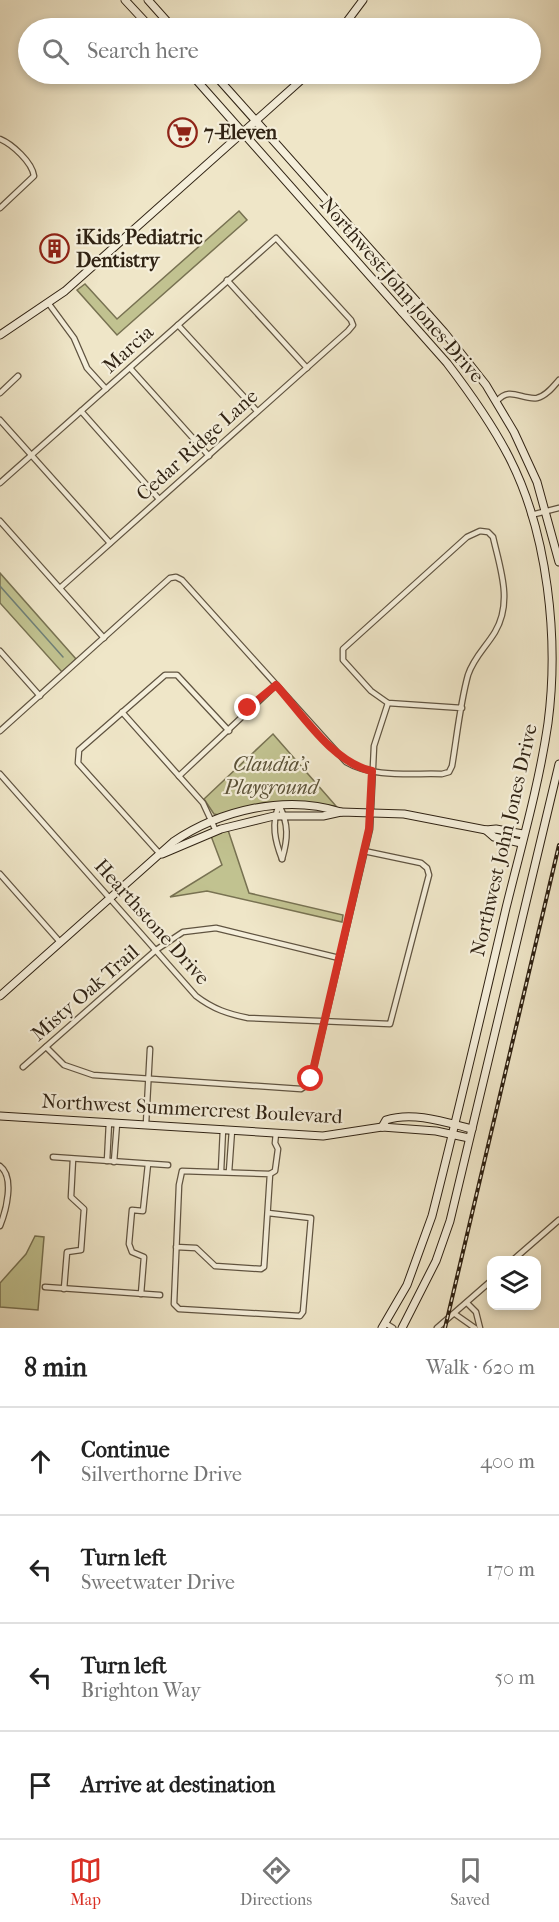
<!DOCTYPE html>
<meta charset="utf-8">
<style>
:root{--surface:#fff;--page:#f2f2f2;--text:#222;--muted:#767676;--line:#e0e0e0;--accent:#d93025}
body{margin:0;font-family:"IM FELL French Canon",serif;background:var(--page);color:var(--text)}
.controls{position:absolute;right:18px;bottom:18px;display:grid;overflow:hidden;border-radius:12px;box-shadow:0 3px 9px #0003}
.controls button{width:54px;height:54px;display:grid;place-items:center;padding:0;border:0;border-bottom:2px solid var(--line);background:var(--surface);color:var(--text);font:30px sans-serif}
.stop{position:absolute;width:18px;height:18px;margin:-14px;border:4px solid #d93025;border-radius:50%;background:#fff}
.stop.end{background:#d93025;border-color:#fff;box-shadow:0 2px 6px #0008}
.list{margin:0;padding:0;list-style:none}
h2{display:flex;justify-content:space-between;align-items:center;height:78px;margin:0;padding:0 24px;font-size:26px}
h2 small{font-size:20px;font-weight:400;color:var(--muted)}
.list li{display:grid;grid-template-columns:39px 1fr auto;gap:18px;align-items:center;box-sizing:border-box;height:108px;padding:0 24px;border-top:2px solid var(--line)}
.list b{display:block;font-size:22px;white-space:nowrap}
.list p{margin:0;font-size:20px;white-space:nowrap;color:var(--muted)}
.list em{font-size:20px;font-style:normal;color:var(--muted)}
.icon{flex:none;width:33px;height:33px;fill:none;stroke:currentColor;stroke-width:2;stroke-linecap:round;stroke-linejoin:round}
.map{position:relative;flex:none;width:559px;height:1328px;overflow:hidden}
.search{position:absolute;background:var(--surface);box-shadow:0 3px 9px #0003;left:18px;right:18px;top:18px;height:66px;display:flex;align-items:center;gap:15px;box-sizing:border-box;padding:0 21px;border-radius:33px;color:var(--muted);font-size:22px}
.sheet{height:510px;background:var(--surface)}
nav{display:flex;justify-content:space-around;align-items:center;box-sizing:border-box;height:84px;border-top:2px solid var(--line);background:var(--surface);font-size:16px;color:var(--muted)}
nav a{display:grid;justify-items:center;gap:3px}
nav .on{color:var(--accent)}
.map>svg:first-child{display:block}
.green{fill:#c1c290;stroke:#787252;stroke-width:1.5}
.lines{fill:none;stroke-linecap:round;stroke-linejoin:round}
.stream{stroke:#708078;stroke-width:1.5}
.street-casing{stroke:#605441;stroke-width:7}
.secondary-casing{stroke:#302314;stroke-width:9}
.street{stroke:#f5efdb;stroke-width:4.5}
.secondary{stroke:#f5efdb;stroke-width:7}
.rail-casing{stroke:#302314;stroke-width:4}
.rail{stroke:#f5efdb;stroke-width:1.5;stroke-dasharray:4.5;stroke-linecap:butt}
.route{stroke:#d93025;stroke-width:8}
.labels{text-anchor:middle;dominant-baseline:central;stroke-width:4.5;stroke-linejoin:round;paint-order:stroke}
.poi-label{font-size:20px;font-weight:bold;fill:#302314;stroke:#f5efdb;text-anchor:start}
.street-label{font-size:20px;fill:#302314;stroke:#f5efdb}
.park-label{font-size:20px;font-style:italic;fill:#5c5339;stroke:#f5efdb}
</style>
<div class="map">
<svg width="559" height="1328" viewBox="0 0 559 1328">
<rect width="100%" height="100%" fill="#efe6c8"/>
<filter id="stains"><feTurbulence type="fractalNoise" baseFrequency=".00333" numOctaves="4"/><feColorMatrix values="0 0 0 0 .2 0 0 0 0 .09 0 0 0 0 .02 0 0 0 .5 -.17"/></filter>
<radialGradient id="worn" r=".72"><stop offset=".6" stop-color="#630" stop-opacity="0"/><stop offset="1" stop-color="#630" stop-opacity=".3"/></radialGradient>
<g class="green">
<path d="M239,211l8,9 -130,115 -40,-45 8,-6 32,35z"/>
<path d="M0,573l76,86 -14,13 -62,-69z"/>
<path d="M273,734l63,72 -39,-4 -78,13 -5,-1 -10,-15z"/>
<path d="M228,830l21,63 94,22 -1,7 -135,-31 -37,6 52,-32 -11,-29z"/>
<path d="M35,1236l9,1 -6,73 -38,-3v-24l26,-29z"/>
</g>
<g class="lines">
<path class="stream" d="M0,586l63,71"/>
<defs>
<g id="street">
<path d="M0,139c12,5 32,23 34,37l-34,32"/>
<path d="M227,280l80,88"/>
<path d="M49,304l25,34 13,30 19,21"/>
<path d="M178,325l79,86"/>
<path d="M130,368l79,88"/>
<path d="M0,393l18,-17"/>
<path d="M497,401c13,-15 24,-1 40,-3 9,-2 16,-11 22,-18"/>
<path d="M81,411l78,88"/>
<path d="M0,420l110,123"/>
<path d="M0,483l276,-245 75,82 2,5 -5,6 -288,257"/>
<path d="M531,515l28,-7"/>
<path d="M0,521l104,117"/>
<path d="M0,651l40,45"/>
<path d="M122,712l81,91 13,28"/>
<path d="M0,731l170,-153 6,-1 6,3 164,182c27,16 65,11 96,12l7,-2 3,-6c5,-30 8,-62 16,-91 6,-18 18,-28 27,-43 18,-30 5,-64 -2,-95l-5,-5 -8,-1 -13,6 -124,112v11l28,31 17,12 74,5"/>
<path d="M0,774l196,222c17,13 32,18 52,22l142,6 39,-149 -2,-7 -6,-5 -57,-12"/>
<path d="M179,776l97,-91"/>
<path d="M279,805c-8,19 -4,36 3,54"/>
<path d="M279,805c10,19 9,34 3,54"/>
<path d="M160,854l-82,-91 1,-13 86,-75h12l52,56"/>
<path d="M0,874l60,68"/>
<path d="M46,1047l18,18 29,10 208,14 6,-4 4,-6 59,-250 4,-83 14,-43"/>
<path d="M23,1067l133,-117 27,-18 33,-4 123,30"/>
<path d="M146,1124l4,-75"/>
<path d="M53,1157l115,8"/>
<path d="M107,1161l2,-39"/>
<path d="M114,1162l3,-39"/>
<path d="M0,1166c15,11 6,45 0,60"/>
<path d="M221,1171l2,-42"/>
<path d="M229,1172l3,-42"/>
<path d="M270,1174l5,-3 3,-22 -3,-6 1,-10"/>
<path d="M176,1247l20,1 19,18 46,3 3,-2 6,-93 -88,-3 -3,14 -5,119 5,5 121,7 3,-4 8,-94 -43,-5"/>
<path d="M513,1260l46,-40"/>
<path d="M45,1287l115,8"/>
<path d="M64,1289l3,-37 14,-2 3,-41 -13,-12 2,-38"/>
<path d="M141,1294l3,-37 -12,-5 -3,-8 3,-34 11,1 5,-47"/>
<path d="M467,1303l9,9 4,16"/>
<path d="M455,1314l20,14"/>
<path d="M385,1323l8,5"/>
<path d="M437,1328l55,-48"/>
</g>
<g id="secondary">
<path d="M125,0l26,28"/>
<path d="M148,0l25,28"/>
<path d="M342,28l21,-28"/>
<path d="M191,74l256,289c23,30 45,61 62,94 39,76 50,182 39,266 -9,62 -27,124 -42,185 -24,103 -48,206 -74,308l-25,69 -25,43"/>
<path d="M214,74l230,258 42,53 28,47 23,50 22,80"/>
<path d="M402,312l13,-12"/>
<path d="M0,335l65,-44 243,-217"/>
<path d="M486,830l8,7 27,6"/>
<path d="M162,854l59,-25 53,-13h49l18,-4 63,2 82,16 10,-1 27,5"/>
<path d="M0,996l173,-154c47,-32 113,-48 168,-30"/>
<path d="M0,1116l323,20 59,-9 54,4 33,7"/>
<path d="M382,1127l4,-7c27,-9 59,2 86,9"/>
<path d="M402,1328l34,-67 14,-40 109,-457"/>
</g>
</defs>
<use href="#street" class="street-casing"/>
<use href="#secondary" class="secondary-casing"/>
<use href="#street" class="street"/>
<use href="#secondary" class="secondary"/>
<defs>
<path id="rail" d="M445,1328l114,-483"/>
</defs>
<use href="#rail" class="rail-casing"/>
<use href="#rail" class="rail"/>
</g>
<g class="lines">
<path class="route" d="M248,708l28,-23c26,29 57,78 96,86l-3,58 -58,250"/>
</g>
<defs>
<symbol id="supermarket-ring" viewBox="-11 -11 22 22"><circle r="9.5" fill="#f5efdb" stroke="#8f2418" stroke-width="1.5"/><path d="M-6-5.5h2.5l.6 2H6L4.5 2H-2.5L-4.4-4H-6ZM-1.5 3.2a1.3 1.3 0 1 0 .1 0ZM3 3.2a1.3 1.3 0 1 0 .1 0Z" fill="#8f2418"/></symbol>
<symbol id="building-ring" viewBox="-11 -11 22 22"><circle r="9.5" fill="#f5efdb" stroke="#8f2418" stroke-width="1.5"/><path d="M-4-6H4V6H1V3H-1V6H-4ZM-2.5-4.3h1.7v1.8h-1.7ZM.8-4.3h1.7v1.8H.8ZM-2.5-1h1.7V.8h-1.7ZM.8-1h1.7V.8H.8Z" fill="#8f2418"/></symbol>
</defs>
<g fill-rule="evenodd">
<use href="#supermarket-ring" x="166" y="116" width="33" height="33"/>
<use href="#building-ring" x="38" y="232" width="33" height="33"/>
</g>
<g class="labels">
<g class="poi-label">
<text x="204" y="132">7-Eleven</text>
<text x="76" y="237">iKids Pediatric<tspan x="76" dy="23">Dentistry</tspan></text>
</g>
<g class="street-label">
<text transform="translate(402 290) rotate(49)">Northwest John Jones Drive</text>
<text transform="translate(128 349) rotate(-42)">Marcia</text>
<text transform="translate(197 445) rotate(-42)">Cedar Ridge Lane</text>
<text transform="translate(504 840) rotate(-77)">Northwest John Jones Drive</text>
<text transform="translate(152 922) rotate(48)">Hearthstone Drive</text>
<text transform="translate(85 993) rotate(-41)">Misty Oak Trail</text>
<text transform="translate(192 1109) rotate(3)">Northwest Summercrest Boulevard</text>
</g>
<g class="park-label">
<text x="271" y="764">Claudia's<tspan x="271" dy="23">Playground</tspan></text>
</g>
</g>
<rect width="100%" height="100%" filter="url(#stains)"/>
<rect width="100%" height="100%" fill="url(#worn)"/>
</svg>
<div class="controls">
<button><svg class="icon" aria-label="layers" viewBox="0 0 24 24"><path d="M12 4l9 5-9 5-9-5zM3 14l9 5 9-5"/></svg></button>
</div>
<div class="stop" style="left:311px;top:1079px"></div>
<div class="stop end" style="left:248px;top:708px"></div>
<div class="search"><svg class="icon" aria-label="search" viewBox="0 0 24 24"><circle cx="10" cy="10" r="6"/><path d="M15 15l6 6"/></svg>Search here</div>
</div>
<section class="sheet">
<h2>8 min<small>Walk · 620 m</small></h2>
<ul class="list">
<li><svg class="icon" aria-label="ahead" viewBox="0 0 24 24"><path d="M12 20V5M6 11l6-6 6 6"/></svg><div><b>Continue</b><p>Silverthorne Drive</p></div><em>400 m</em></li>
<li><svg class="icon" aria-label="left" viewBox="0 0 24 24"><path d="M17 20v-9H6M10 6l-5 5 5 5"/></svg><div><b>Turn left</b><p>Sweetwater Drive</p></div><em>170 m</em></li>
<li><svg class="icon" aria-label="left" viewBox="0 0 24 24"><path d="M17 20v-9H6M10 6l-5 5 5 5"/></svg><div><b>Turn left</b><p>Brighton Way</p></div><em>50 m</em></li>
<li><svg class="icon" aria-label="arrive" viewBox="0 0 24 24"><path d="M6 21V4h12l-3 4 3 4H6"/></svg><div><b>Arrive at destination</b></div></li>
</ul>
</section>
<nav>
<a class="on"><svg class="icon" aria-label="map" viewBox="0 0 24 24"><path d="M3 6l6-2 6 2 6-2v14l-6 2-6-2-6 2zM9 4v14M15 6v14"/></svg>Map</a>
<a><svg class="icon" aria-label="directions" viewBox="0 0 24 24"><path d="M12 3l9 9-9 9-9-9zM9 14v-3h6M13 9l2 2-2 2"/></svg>Directions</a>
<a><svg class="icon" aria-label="saved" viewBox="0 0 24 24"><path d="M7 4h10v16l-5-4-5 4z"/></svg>Saved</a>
</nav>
